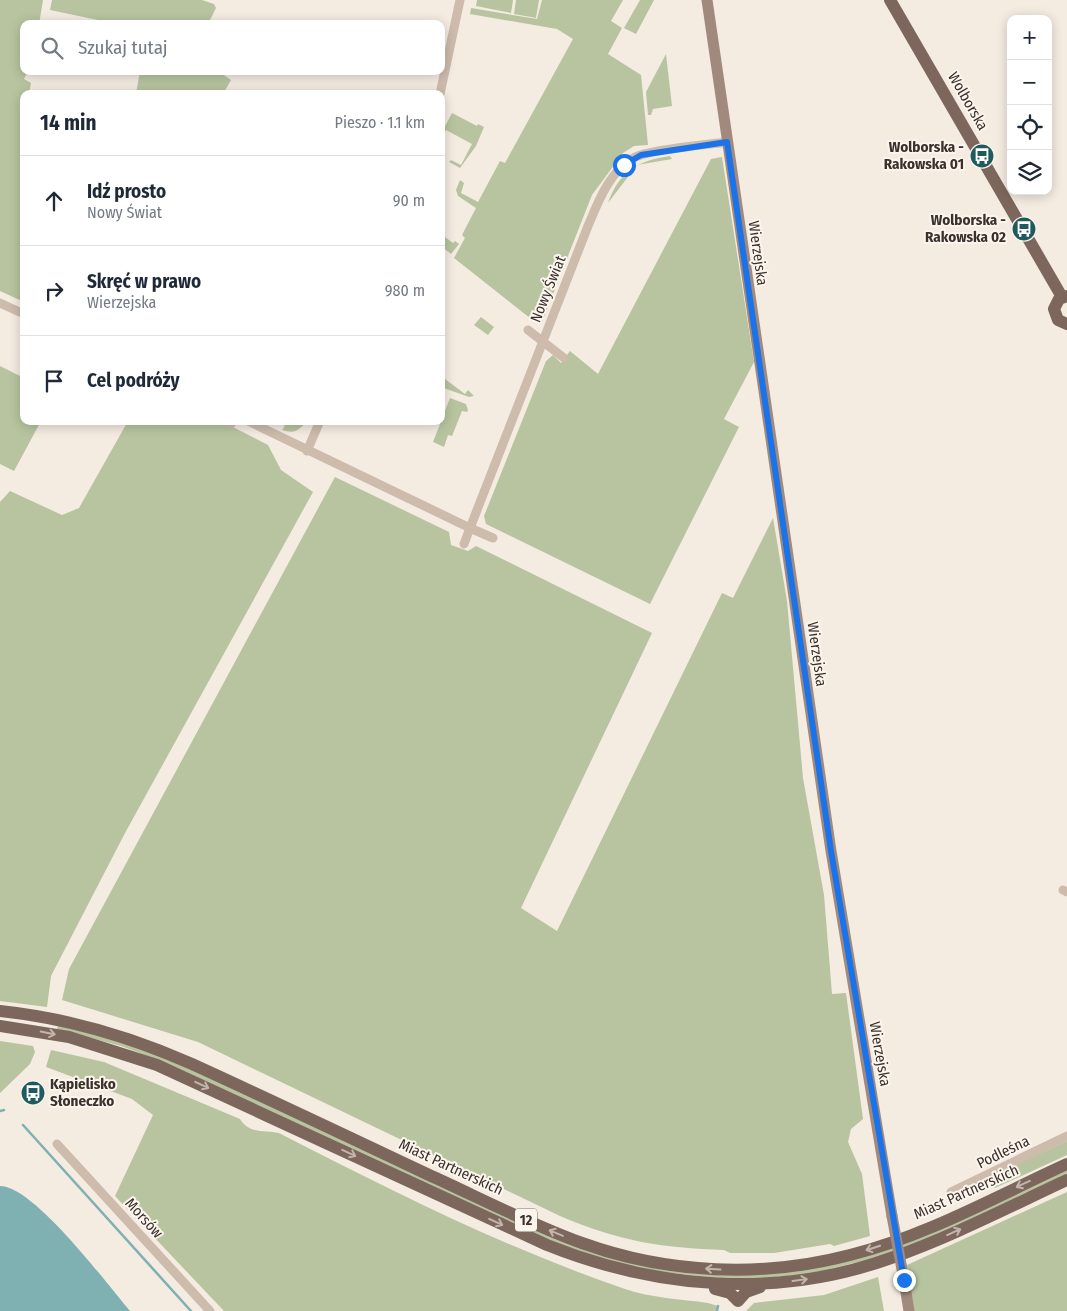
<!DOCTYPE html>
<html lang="pl">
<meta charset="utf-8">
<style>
:root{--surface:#fff;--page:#f2f2f3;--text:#1f2937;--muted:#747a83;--line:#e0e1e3}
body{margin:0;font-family:"Fira Sans Condensed",sans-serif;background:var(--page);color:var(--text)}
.controls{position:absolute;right:15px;top:15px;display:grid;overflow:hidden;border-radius:10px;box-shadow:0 2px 12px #0003}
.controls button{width:45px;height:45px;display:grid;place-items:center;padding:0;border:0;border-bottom:1px solid var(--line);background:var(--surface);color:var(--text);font:25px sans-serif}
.stop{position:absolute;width:15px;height:15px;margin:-11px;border:4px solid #1a73e8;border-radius:50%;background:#fff}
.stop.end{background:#1a73e8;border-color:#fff;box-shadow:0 1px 5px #0008}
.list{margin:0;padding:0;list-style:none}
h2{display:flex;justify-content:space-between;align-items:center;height:65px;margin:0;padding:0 20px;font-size:21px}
h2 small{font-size:16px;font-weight:400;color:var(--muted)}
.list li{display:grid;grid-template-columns:32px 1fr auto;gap:15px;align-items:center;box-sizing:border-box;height:90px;padding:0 20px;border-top:1px solid var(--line)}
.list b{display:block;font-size:19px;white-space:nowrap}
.list p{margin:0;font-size:16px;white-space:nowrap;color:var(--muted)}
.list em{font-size:16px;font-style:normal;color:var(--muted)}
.icon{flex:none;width:28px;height:28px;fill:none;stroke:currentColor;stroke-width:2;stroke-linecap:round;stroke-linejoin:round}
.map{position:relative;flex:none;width:1067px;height:1311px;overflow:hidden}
.search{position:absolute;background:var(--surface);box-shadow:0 2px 12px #0003;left:20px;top:20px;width:425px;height:55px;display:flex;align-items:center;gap:12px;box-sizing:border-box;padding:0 18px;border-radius:10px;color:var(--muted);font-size:19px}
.panel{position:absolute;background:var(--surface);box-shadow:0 2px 12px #0003;left:20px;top:90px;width:425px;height:335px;border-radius:10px}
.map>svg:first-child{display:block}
.green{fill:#b8c4a0}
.water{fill:#7fb0b2}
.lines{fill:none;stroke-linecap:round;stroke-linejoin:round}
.stream{stroke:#7fb0b2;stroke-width:2.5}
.street{stroke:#cdbbac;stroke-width:9}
.secondary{stroke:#a18a7d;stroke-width:11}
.primary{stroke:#7d675c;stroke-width:12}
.secondary-bridge{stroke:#a18a7d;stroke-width:11}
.oneway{stroke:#c2b5ac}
.route{stroke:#1a73e8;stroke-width:6}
.labels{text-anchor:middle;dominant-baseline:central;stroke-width:4;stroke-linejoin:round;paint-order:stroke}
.shield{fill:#fbf5ee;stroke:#756b66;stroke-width:1}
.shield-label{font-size:14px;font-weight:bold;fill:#3b302b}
.street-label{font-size:15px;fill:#3b302b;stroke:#fbf5ee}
.poi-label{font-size:15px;font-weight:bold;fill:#3b302b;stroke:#fbf5ee;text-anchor:end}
</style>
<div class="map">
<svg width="1067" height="1311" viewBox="0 0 1067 1311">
<rect width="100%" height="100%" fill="#f4ebe1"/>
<g class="green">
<path d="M0,0h43l-4,24h-15v47h4l-4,8 7,4 -2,11h-5v208l-24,-11z"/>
<path d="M52,0h150l12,4 2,4 -8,16h-91l-67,-14z"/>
<path d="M477,0h36l-2,13 -35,-7z"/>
<path d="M516,0h23l-3,18 -22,-4z"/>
<path d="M542,0h81l-12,21 11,7 -14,26 33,21 7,70 -14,1 -11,7 -31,42 -50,127h-7l-81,-64 11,-20 -3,-3 14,-27 -18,-12 -2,-6 4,-10 4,3 -3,10 17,9 22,-41 5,2 68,-124 -16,-10 -87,-15 1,-6 66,11z"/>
<path d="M640,0h14l-18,34 -12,-6z"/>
<path d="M666,54l6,52 -19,3 -2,6h-3l-2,-23z"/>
<path d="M140,71h78l13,9 -8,14h-87z"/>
<path d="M452,113l25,13 1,-2 6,3 -8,19 -16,22 -11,-6 2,-2 10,5 11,-21 -26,-14 -5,9v-5z"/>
<path d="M670,156l2,3 -35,6 -29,38c12,-33 30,-42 62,-47z"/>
<path d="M722,157l32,205 -30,57 15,8 -89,177 -164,-80 -2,-8 62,-155 7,-6 8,8 9,-12 28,23 113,-215z"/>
<path d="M441,234l12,9 2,-2 4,3 -8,10 -10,-8z"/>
<path d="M481,317l13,10 -6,8 -14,-10z"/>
<path d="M0,366l24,12v43h17l-27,50 -14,-7z"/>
<path d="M445,379l20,15 3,-4 6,6 -5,1 -28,-10z"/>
<path d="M450,398l16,6 2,6 -1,2 -5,-1 -10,25 -4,-1 -4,12 -11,-5z"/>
<path d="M128,421h93l47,24 13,25 32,22 -188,341 -74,143 -4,31 -47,-6v-499l10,-11 52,24 17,-7z"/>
<path d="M274,421h33c-9,10 -12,13 -25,9l3,-4z"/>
<path d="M335,477l114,55 2,13 17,6 8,-5 176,87 -131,275 36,23 165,-338 11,5 40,-80 14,83 16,177 21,117 8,99 14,-1 17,126 -12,10 -3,13 14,32 8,62 -36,10 -4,-2 -56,9h-44l-6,-3c-62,-2 -106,-9 -164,-34l-362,-174 -136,-42 7,-31z"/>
<path d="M58,1026l30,6 70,23 449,201 198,14 262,-100v5l-120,56 -72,27 -67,16 -66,6 -102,-10 -80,-25 -407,-187 -32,-12 -64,-17z"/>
<path d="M0,1041l33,5 2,6 -5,12 -30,29z"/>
<path d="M51,1050l53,12 136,57c9,15 24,11 39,14 113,58 226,115 346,156 26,9 56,10 83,14l10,3 -1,5h-493l-109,-115 38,-81 -21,-16 -86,-32z"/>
<path d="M1067,1141v14l-72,33 -16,-7z"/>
<path d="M1067,1192v119h-153l-7,-46z"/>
<path d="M878,1277l6,34h-138l8,-8 70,-8z"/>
</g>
<path class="water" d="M0,1186c34,0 107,98 130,125h-130z"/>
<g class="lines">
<g class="stream">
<path d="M0,1111l4,-1"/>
<path d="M23,1125l168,186"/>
<path d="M717,1311l1,-5"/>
</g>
<g class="street">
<path d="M440,94l20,-94"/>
<path d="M0,303l24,11"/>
<path d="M528,330l36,28"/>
<path d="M248,421l222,107 118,-302c10,-24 22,-56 47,-69 18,-8 70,-12 92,-15"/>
<path d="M231,424l2,-3"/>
<path d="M307,451l13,-30"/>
<path d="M464,544l6,-16 23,10"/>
<path d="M1063,890l4,2"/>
<path d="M57,1144l153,167"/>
<path d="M951,1192l116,-56"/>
</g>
<g class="secondary">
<path d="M707,0l124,851 61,365"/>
<path d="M904,1280l5,31"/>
</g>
<g class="primary">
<path d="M890,0l172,297"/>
<path d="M1067,296l-8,3 -5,10 4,11 9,4"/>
<path d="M0,1011c67,7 131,26 192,53 79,36 157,73 235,110 51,23 102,50 155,69 86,31 180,35 268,12 76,-19 147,-59 217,-91"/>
<path d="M0,1026l69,11 88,28 390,180c110,44 231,54 344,13 60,-21 118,-51 176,-78"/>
<path d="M715,1289l15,4 8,8 8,-9 14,-5"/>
</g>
<path class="secondary-bridge" d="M892,1216l12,64"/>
</g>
<defs><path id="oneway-shaft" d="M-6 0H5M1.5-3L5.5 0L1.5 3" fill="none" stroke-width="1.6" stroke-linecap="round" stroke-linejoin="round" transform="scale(1.25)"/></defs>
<g class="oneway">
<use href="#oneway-shaft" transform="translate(48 1033) rotate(11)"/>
<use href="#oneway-shaft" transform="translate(202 1085) rotate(25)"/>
<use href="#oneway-shaft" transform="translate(349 1153) rotate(25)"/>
<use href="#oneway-shaft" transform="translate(1023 1184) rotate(155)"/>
<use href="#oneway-shaft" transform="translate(496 1222) rotate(25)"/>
<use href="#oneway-shaft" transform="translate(954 1232) rotate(-24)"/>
<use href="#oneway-shaft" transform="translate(556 1233) rotate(-157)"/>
<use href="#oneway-shaft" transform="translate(873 1248) rotate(162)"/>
<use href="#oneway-shaft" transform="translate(713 1269) rotate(-177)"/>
<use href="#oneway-shaft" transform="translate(800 1280) rotate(-8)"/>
</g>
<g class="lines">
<path class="route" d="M624,165l17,-10 86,-13 104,709 73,429"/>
</g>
<defs>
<symbol id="bus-disc" viewBox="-11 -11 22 22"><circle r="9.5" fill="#1f5a5e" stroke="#fbf5ee"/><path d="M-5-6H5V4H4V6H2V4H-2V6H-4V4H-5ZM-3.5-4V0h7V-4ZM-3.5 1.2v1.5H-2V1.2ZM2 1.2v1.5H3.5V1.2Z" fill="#fff"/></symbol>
</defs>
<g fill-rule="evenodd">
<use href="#bus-disc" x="968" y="142" width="28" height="28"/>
<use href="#bus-disc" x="1010" y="215" width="28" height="28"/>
<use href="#bus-disc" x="19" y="1079" width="28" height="28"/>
</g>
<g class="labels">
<rect class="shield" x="515" y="1208.5" width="22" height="23" rx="4"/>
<g class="shield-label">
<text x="526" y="1220">12</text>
</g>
<g class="street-label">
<text transform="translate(968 101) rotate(60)">Wolborska</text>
<text transform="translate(758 253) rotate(82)">Wierzejska</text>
<text transform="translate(548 289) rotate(-68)">Nowy Świat</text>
<text transform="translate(817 654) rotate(82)">Wierzejska</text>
<text transform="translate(880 1054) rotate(80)">Wierzejska</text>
<text transform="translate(1003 1152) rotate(-26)">Podleśna</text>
<text transform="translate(451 1167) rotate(25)">Miast Partnerskich</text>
<text transform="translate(966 1192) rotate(-24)">Miast Partnerskich</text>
<text transform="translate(144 1218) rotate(48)">Morsów</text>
</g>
<g class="poi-label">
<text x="964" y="147">Wolborska -<tspan x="964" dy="17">Rakowska 01</tspan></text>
<text x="1006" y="220">Wolborska -<tspan x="1006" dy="17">Rakowska 02</tspan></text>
<text x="50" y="1084" text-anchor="start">Kąpielisko<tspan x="50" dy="17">Słoneczko</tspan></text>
</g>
</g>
</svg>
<div class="controls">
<button>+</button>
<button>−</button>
<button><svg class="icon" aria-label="locate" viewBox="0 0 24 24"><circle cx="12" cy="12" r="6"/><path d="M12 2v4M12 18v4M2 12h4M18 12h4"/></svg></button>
<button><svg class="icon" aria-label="layers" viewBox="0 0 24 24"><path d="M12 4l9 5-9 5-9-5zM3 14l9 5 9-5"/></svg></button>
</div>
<div class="stop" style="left:624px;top:165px"></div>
<div class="stop end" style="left:904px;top:1280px"></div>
<div class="search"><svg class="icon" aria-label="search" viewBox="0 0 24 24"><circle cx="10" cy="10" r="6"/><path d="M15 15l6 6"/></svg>Szukaj tutaj</div>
<section class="panel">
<h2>14 min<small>Pieszo · 1.1 km</small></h2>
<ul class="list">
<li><svg class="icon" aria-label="ahead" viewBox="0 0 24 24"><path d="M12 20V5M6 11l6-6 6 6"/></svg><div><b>Idź prosto</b><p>Nowy Świat</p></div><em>90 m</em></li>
<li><svg class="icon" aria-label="right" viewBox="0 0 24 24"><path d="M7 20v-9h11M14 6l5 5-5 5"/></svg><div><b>Skręć w prawo</b><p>Wierzejska</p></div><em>980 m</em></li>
<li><svg class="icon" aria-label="arrive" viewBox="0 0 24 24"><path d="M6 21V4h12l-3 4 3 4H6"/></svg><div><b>Cel podróży</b></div></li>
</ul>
</section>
</div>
